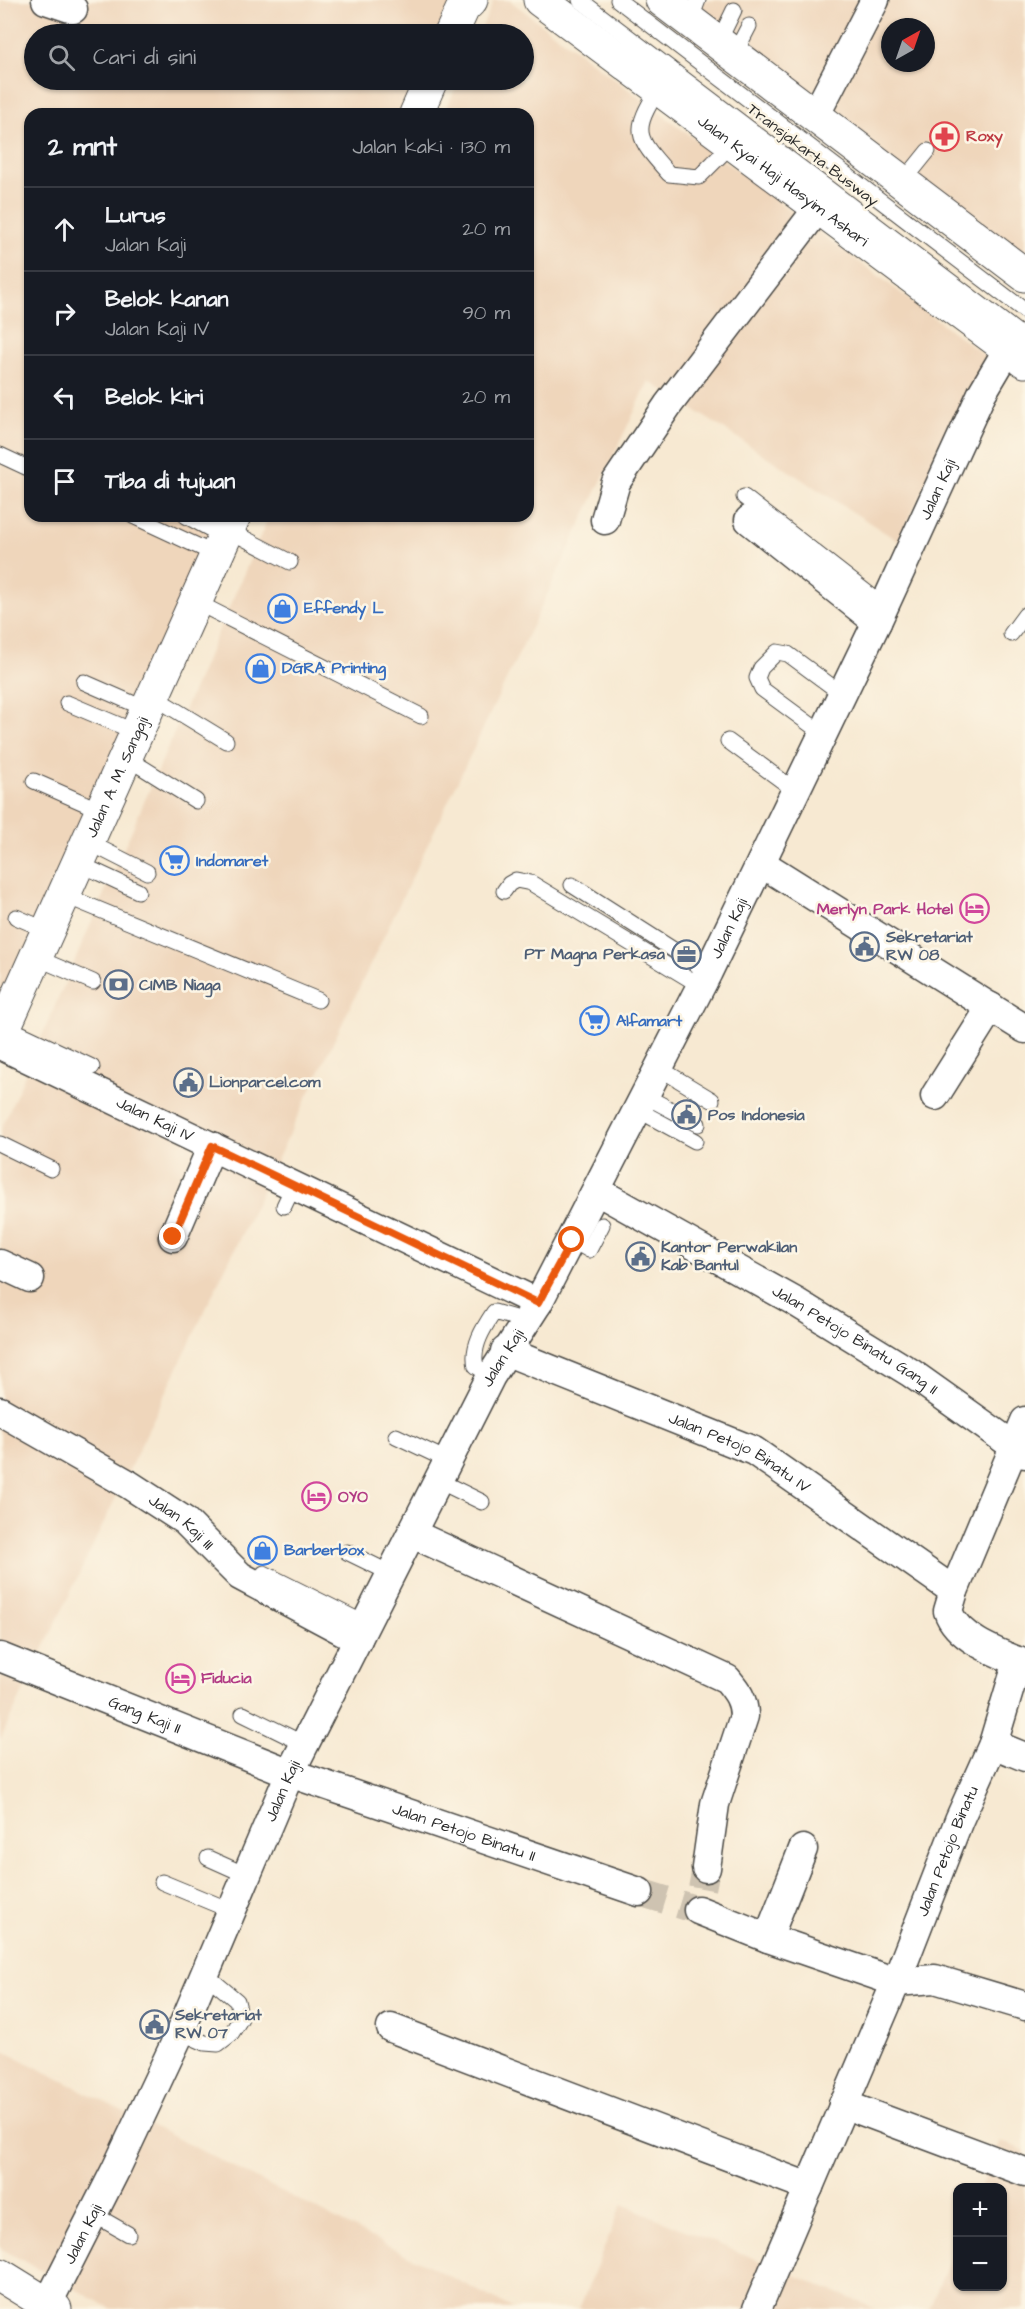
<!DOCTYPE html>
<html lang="id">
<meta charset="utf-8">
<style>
:root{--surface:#171b24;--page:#20242c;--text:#f1f3f6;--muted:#9ea1a6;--line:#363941}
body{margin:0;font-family:"Architects Daughter",sans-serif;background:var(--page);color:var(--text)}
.controls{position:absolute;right:18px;bottom:18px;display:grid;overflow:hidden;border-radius:12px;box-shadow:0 2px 4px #0004}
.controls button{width:54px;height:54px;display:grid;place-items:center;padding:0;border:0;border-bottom:2px solid var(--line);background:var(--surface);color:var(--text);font:30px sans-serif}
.compass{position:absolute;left:881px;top:18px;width:54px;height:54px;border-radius:50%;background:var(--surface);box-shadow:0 2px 4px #0004;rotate:40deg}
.stop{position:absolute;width:18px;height:18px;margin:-14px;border:4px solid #ea580c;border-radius:50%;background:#fff}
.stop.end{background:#ea580c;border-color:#fff;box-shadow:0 2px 6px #0008}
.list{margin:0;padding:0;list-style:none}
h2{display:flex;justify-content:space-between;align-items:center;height:78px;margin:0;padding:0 24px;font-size:26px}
h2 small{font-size:20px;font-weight:400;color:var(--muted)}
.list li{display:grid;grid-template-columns:39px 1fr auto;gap:18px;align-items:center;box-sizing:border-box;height:84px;padding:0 24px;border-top:2px solid var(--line)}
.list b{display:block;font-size:22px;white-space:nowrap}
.list p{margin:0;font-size:20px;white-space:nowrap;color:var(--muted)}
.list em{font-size:20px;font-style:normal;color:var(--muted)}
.icon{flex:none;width:33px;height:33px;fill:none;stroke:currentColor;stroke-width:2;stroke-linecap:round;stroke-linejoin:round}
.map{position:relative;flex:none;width:1025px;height:2309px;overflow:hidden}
.search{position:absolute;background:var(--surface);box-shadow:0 2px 4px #0004;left:24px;top:24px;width:510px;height:66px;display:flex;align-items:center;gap:15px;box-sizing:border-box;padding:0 21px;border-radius:33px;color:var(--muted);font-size:22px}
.panel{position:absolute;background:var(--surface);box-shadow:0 2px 4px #0004;left:24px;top:108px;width:510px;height:414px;border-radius:18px}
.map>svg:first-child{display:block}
.built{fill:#efd6bb;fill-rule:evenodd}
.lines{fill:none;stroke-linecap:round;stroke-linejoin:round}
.street-tunnel{stroke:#cec3b1;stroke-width:28;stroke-dasharray:28 14;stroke-linecap:butt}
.lane-casing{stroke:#4a4844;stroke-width:17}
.street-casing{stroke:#4a4844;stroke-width:31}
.secondary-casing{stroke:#4a4844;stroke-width:35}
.primary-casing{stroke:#4a4844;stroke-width:35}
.lane{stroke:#fff;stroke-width:15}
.street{stroke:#fff;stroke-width:28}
.secondary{stroke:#fff;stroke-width:33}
.primary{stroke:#fff;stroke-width:33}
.route{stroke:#ea580c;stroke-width:8}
.labels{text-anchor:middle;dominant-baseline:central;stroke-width:5;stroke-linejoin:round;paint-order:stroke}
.health-label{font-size:16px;font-weight:bold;fill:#be3a42;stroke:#fcf5e5;text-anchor:start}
.street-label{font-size:16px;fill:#2b2b2b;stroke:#fcf5e5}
.shop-label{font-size:16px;font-weight:bold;fill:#366cbe;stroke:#fcf5e5;text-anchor:start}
.hotel-label{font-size:16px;font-weight:bold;fill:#b23c85;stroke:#fcf5e5;text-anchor:start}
.service-label{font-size:16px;font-weight:bold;fill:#4e5e75;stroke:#fcf5e5;text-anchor:start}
</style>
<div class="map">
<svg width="1025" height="2309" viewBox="0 0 1025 2309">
<rect width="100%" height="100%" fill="#fcf5e5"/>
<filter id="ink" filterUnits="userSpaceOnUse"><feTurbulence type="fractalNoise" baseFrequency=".0167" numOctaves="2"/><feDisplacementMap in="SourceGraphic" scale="12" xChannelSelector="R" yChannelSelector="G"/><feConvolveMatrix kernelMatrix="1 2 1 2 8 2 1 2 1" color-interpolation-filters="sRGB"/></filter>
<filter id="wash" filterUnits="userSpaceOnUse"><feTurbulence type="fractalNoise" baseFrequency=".008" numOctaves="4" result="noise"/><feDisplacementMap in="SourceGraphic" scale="24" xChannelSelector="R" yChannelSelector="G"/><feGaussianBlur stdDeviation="1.35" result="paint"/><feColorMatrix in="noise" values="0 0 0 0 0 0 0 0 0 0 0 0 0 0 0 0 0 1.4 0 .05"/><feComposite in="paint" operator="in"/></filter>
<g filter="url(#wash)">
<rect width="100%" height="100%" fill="#f7e9d2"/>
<g class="built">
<path d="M0,0h454l-15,34h-405v46h386l-15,34h-375v402h200l-230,527z"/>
<path d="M494,0h15l479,358 -90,183 -249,-160 -649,1359v-608l269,-616h259v-402h-84l15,-34h65v-46h-45z"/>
<path d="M682,0h343v264zM890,27h36v36h-36z"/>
<path d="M0,2049l514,260h-402l-112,-61z"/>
<path d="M1001,2141l24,10v158h-96l28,-66 1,43h44v-98l-21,-1z"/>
<path d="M622,2204l254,105h-297z"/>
</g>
</g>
<g filter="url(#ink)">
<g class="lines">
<path class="street-tunnel" d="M639,1892l59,18 8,-42"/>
<defs>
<g id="lane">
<path d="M580,0l445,338"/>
<path d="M618,0l407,311"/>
<path d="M690,21l8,-21"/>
<path d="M718,43l16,-33"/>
<path d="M734,55l15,-29"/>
<path d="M659,88c-27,44 -24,48 10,86l30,3 34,-34"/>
<path d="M903,182l25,-31"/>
<path d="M0,455l30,14"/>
<path d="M744,497l140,109"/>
<path d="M133,516l84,39"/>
<path d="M186,516l39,21"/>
<path d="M228,530l62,32"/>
<path d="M196,602l225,114"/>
<path d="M1011,634l14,-19"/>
<path d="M84,682l64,28"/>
<path d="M154,697l72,44"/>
<path d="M67,703l71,30"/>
<path d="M823,734l-61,-45 -5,-11 4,-10 16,-16 11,2 54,40"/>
<path d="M728,741l68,50"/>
<path d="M127,758l69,43"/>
<path d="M34,781l68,30"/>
<path d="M88,842l59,30"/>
<path d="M80,864l58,27"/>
<path d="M572,885l136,87"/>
<path d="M504,891l5,-7 7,-4 15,3 170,103"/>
<path d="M66,896l252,104"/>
<path d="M16,917l33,14"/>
<path d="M37,958l56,24"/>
<path d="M5,1026l87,41"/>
<path d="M659,1068l53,32"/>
<path d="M645,1096l53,28"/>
<path d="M638,1110l57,31"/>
<path d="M0,1144l51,25"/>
<path d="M284,1206l10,-21"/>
<path d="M572,1240l17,10 13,-25"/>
<path d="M491,1376l-15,-10c-5,-19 8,-39 18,-54l31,9"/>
<path d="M396,1436l53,25"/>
<path d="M439,1481l43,21"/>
<path d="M347,1552l45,22"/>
<path d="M264,1573l102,51"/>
<path d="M243,1714l61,30"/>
<path d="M208,1858l38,17"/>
<path d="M162,1882l70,29"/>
<path d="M180,2032l25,11 13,1 13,-10 10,-16 -4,-17 -32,-27"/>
<path d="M93,2214l35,20"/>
</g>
<g id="street">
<path d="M46,0l27,9"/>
<path d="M815,116l60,-116"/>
<path d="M605,520l11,-38 52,-77 151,-198"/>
<path d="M749,520l128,102"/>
<path d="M761,863l264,166"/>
<path id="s1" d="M0,1045l538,258"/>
<path d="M935,1096l56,-89"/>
<path id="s2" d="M597,1191l197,110 117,72 114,81"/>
<path d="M173,1237l39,-91"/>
<path d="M0,1264l30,14"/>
<path id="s3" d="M505,1351l249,100 200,140"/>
<path id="s4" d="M0,1411l128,73 57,37 55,55 118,63"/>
<path d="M1025,1421l-71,170 -6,20c9,28 52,43 77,53"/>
<path d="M413,1534l314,145c10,12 17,21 17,37l-29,88 -9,64"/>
<path id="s5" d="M0,1657l290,116 349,119"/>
<path d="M993,1744l32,13"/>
<path d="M698,1910l70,28 128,44 39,-3 90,27"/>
<path d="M768,1938l35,-89"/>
<path d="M391,2028l418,159"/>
<path d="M843,2104l182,68"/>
<path id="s6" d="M45,2309l71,-140 63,-134 111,-262 201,-397 47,-73 170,-331 169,-350 105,-229 26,-44"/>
<path id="s7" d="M757,2309l139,-327 63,-162 34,-76 25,-83"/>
</g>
<g id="secondary">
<path d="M451,34l12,-26 8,-8"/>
<path d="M416,114l15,-34"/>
<path id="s8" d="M0,1037c79,-173 156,-347 234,-521"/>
</g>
<g id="primary">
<path id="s9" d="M540,0l485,361"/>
<path d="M662,0l363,275"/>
<path d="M0,2275l55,34"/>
</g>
</defs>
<use href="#lane" class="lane-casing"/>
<use href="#street" class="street-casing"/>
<use href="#secondary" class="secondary-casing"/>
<use href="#primary" class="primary-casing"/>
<use href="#lane" class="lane"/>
<use href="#street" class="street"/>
<use href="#secondary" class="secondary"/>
<use href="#primary" class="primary"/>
</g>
</g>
<g class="lines" filter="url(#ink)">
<path class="route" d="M173,1237l39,-91 326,157 34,-63"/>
</g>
<defs>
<symbol id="pharmacy-ring" viewBox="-11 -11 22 22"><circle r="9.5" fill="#fcf5e5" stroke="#e0444e" stroke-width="1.5"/><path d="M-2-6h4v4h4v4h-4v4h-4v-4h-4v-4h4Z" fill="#e0444e"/></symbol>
<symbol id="shop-ring" viewBox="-11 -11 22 22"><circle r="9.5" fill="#fcf5e5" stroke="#3f7fe0" stroke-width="1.5"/><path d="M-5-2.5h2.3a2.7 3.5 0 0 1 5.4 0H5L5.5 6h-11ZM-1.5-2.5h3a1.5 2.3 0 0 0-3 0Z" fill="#3f7fe0"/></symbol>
<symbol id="supermarket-ring" viewBox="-11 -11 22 22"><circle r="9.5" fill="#fcf5e5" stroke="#3f7fe0" stroke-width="1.5"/><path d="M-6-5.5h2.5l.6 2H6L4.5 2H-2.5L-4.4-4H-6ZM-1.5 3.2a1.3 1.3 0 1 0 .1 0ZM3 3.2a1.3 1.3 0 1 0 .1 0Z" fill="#3f7fe0"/></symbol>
<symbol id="hotel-ring" viewBox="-11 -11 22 22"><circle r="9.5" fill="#fcf5e5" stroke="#d1479c" stroke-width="1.5"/><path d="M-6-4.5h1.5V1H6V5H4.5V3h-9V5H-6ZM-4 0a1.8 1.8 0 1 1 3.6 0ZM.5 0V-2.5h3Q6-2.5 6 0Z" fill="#d1479c"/></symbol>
<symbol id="civic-ring" viewBox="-11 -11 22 22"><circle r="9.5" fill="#fcf5e5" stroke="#5c6f8a" stroke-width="1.5"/><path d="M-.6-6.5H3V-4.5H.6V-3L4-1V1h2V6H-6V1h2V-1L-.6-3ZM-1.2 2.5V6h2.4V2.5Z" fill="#5c6f8a"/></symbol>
<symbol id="office-ring" viewBox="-11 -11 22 22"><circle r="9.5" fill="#fcf5e5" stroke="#5c6f8a" stroke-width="1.5"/><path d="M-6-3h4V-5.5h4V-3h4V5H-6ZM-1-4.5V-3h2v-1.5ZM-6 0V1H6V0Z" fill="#5c6f8a"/></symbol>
<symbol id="bank-ring" viewBox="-11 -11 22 22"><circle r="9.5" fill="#fcf5e5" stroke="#5c6f8a" stroke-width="1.5"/><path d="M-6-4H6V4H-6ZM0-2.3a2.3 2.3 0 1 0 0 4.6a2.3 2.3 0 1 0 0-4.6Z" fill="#5c6f8a"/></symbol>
</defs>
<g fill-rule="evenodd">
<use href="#pharmacy-ring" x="928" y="120" width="33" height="33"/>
<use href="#shop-ring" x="266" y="592" width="33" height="33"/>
<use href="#shop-ring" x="244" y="652" width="33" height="33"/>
<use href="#supermarket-ring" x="158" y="844" width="33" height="33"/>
<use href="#hotel-ring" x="958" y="892" width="33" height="33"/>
<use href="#civic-ring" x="848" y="930" width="33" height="33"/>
<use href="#office-ring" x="670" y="938" width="33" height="33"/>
<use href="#bank-ring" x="102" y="968" width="33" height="33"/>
<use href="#supermarket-ring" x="578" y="1004" width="33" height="33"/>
<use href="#civic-ring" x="172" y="1066" width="33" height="33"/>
<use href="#civic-ring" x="670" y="1098" width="33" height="33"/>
<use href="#civic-ring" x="624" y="1240" width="33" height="33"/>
<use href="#hotel-ring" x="300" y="1480" width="33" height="33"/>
<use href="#shop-ring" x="246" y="1534" width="33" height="33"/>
<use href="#hotel-ring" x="164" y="1662" width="33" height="33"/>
<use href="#civic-ring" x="138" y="2008" width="33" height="33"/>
</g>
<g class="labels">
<g class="health-label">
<text x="966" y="136">Roxy</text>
</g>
<g class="street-label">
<text transform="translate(813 155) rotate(37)">Transjakarta Busway</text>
<text stroke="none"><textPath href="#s9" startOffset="303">Jalan Kyai Haji Hasyim Ashari</textPath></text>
<text stroke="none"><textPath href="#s6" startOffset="2028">Jalan Kaji</textPath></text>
<text stroke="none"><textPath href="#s8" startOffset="285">Jalan A. M. Sangaji</textPath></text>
<text stroke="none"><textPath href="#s6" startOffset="1542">Jalan Kaji</textPath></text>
<text stroke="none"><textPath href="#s1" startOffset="172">Jalan Kaji IV</textPath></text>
<text stroke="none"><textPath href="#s2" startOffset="298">Jalan Petojo Binatu Gang II</textPath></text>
<text stroke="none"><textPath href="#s6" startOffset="1056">Jalan Kaji</textPath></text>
<text stroke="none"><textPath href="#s3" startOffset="256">Jalan Petojo Binatu IV</textPath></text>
<text stroke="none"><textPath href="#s4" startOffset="213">Jalan Kaji III</textPath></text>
<text stroke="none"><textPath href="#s5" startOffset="156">Gang Kaji II</textPath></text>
<text stroke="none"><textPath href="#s6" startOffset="570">Jalan Kaji</textPath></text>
<text stroke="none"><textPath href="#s5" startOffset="496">Jalan Petojo Binatu II</textPath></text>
<text stroke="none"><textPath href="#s7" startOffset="496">Jalan Petojo Binatu</textPath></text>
<text stroke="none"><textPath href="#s6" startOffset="84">Jalan Kaji</textPath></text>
</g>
<g class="shop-label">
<text x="304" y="608">Effendy L</text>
<text x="282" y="668">DGRA Printing</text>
<text x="196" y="861">Indomaret</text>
<text x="616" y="1021">Alfamart</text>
<text x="284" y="1550">Barberbox</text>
</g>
<g class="hotel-label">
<text x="953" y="909" text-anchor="end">Merlyn Park Hotel</text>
<text x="338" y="1497">OYO</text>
<text x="201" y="1678">Fiducia</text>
</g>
<g class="service-label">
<text x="886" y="937">Sekretariat<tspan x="886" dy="18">RW 08</tspan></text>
<text x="665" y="954" text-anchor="end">PT Magna Perkasa</text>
<text x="139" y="985">CIMB Niaga</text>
<text x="209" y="1082">Lionparcel.com</text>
<text x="708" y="1115">Pos Indonesia</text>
<text x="661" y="1247">Kantor Perwakilan<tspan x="661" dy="18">Kab Bantul</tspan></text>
<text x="175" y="2015">Sekretariat<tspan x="175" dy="18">RW 07</tspan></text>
</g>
</g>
</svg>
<div class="controls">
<button>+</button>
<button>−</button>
</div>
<svg class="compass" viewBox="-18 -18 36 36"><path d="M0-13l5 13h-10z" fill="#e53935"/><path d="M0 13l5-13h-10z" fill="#9ea1a6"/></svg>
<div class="stop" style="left:572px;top:1240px"></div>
<div class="stop end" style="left:173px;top:1237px"></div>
<div class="search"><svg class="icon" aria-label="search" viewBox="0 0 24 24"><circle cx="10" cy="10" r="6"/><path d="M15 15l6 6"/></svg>Cari di sini</div>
<section class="panel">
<h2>2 mnt<small>Jalan kaki · 130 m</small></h2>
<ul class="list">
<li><svg class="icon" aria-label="ahead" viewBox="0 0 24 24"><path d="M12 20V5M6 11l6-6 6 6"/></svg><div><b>Lurus</b><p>Jalan Kaji</p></div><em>20 m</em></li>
<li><svg class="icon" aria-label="right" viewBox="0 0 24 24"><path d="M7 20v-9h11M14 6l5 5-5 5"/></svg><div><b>Belok kanan</b><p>Jalan Kaji IV</p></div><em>90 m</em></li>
<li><svg class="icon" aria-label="left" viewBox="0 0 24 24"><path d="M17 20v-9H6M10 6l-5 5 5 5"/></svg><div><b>Belok kiri</b></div><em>20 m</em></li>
<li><svg class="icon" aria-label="arrive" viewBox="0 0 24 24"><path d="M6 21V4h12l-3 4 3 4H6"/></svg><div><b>Tiba di tujuan</b></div></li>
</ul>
</section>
</div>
